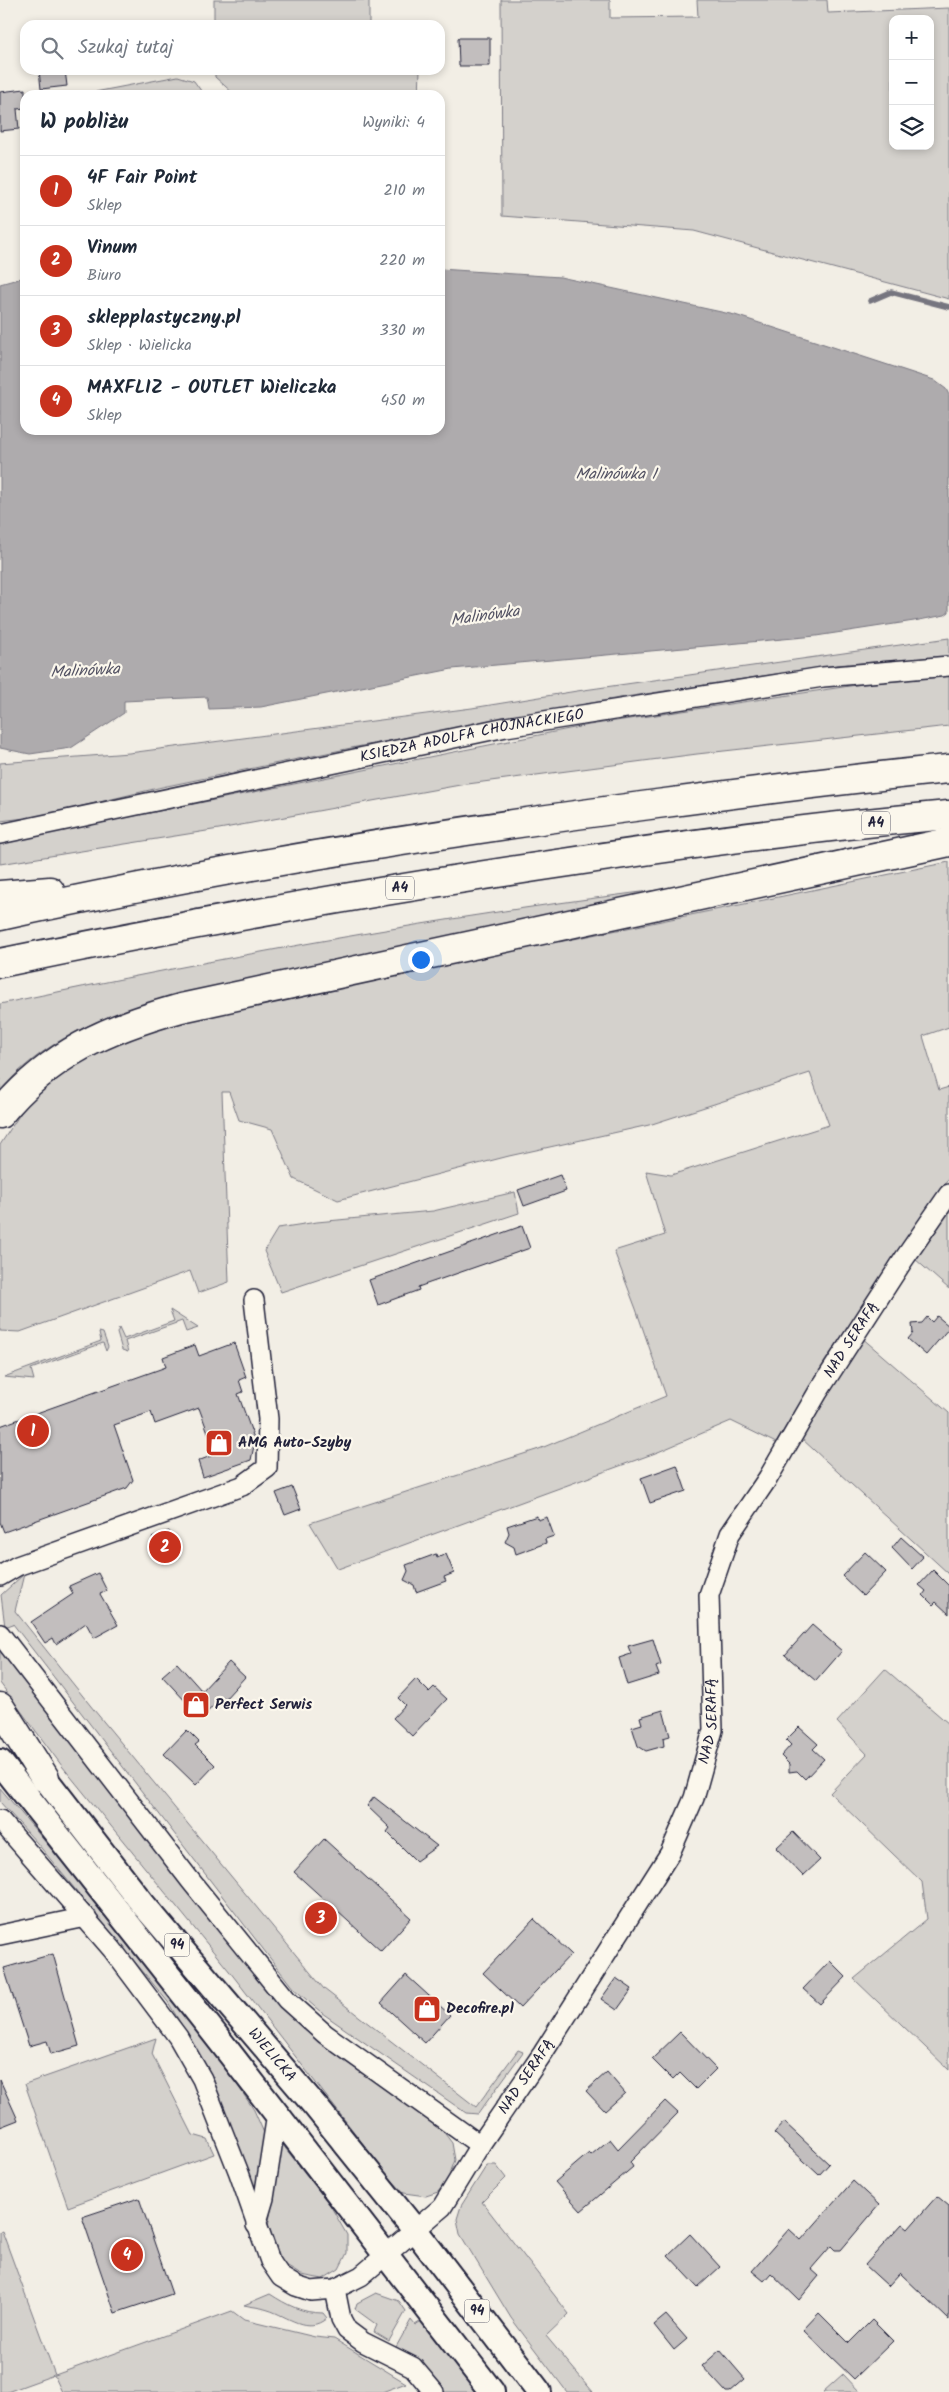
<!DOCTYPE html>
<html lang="pl">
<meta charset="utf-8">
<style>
:root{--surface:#fff;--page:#f2f2f3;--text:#1f2937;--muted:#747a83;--line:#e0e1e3;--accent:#c8321e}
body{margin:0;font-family:Kalam,sans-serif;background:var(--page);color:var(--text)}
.controls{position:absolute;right:15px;top:15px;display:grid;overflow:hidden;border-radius:10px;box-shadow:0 2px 8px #0003}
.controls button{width:45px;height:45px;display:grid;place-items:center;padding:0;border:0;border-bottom:1px solid var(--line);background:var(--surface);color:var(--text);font:25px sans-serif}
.you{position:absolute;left:420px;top:959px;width:18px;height:18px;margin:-12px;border:4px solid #fff;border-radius:50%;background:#1a73e8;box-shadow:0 0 0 8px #1a73e833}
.badge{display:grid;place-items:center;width:32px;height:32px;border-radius:50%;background:var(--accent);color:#fff;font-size:16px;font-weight:700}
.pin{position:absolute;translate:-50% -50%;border:2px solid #fff;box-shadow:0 1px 5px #0006}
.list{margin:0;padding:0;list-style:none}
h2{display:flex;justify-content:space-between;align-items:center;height:65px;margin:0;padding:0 20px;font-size:21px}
h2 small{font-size:16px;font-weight:400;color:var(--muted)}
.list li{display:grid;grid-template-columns:32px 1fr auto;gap:15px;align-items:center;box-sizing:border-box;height:70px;padding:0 20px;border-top:1px solid var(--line)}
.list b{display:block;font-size:19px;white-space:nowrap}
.list p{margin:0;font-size:16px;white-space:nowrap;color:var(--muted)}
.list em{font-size:16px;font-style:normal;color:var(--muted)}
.icon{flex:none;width:28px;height:28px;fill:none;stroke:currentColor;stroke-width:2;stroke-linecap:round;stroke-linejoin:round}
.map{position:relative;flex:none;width:949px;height:2392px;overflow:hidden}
.search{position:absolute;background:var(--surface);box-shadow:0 2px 8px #0003;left:20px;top:20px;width:425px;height:55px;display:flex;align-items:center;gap:12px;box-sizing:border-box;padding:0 18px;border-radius:15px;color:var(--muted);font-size:19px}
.panel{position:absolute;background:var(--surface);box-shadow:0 2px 8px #0003;left:20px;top:90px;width:425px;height:345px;border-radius:15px}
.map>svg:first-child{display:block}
.green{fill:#d4d1cc;stroke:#7b7a84;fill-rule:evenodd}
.water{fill:#aeabad;stroke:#76747f}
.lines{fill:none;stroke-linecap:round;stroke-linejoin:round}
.stream{stroke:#76747f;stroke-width:5.5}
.building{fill:#c2bebe;stroke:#22223b}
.minor-casing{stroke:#22223b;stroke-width:22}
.major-casing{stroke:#22223b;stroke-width:28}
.highway-casing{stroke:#22223b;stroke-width:31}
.minor{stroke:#fbf7ec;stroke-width:19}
.major{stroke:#fbf7ec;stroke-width:24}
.highway{stroke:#fbf7ec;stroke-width:28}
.labels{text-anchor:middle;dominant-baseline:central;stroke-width:4.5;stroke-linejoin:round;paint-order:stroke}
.shield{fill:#fbf7ec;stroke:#636270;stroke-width:1}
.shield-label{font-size:14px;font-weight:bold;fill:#22223b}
.street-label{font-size:15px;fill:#22223b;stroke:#fbf7ec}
.poi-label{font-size:15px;font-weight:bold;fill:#22223b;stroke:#fbf7ec;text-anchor:start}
.water-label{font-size:16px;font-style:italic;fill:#535263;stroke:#fbf7ec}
</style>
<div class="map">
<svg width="949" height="2392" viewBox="0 0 949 2392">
<rect width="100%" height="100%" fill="#f2eee5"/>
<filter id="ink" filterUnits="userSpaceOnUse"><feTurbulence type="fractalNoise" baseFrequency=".02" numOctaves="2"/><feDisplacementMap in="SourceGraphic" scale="10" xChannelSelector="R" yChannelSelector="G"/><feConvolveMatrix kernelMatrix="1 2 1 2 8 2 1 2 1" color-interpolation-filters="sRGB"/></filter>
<g filter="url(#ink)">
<g class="green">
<rect x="214" y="0" width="155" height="25"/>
<path d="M501,0h109v18l88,-1 -1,-17h130l1,13 121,-5v291l-255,-68 -192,-15zM893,19h37v127h-37z"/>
<path d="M215,70h205l-1,25h-184l-20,-18z"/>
<path d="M178,76l16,5 10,14h-112l3,-3z"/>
<path d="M949,638v18l-113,9 -217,33 -268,50 -189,39 -121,29 -41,5v-58l129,-10 343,-45 105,-17z"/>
<path d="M949,676v50l-252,28 -237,31 -241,44 -219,35v-23l99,-18 490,-98 274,-41z"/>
<path d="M949,862v165l-26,9 16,54 10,-3v91l-124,183 -49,82 -45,-22 -73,31 -320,117 -28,-46 229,-74 127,-53 -30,-87 -22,-58 51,-16 -19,-64 25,4 158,-50 -19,-52 -161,52 -140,31 -171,44 -44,-21 -22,-50 -33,-9 -10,-28h-7l7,190 -31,11 -8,-22 -170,61 -20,-1v-186l22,-34 28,-31 31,-23 86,-35 388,-85 4,5z"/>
<path d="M674,888l-526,115c-56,17 -110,43 -148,88v-87c223,-47 448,-89 674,-116z"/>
<path d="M515,1192l4,21 -238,79 -17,-41 14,-23 39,-6 116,-11z"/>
<path d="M949,1210v79l-34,-30z"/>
<path d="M170,1310l28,18 -12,4 -4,-11 -57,20 3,11 -6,-2 -5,-17 2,-5 5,11 50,-18z"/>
<path d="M99,1332l4,1 5,14 -2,4 -3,-8 -72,26 3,11 -30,-3 97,-36z"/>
<path d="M861,1337l88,76v161l-147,-135z"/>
<path d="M24,1574l-9,37 79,99 230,279 152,118 42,-57 5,2 -45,62 -12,-1 -144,-100 -29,-25 -280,-364 -8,3 -4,-32z"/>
<path d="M0,1647l275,352 27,29 41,32 96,66 13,17 3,17 -7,19 -10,13 -12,4 -22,-3 -16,-17 -158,-204 -168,-206 -62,-83z"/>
<path d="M885,1669l64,55v346l-95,-91 73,-60 -5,-37 -92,-89 37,-39 -30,-32z"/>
<path d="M0,1788l191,227 63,95 10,23 -5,51 -6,4 -40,-110 -45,-76 -131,-159 -37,-41z"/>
<path d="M156,2038l-4,16 41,81 14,4 7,15 -146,53 -43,-123z"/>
<path d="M282,2144l48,61 17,30v18l-8,16 -16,10 -22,-4 -18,-11 -15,-37z"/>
<path d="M487,2165h9l10,13 -24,24 87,112 -23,22 47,56h-26l-56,-74 -51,-84 -3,-15 4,-13z"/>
<path d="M2,2231l53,144 177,-64 12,9 71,17 19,2 72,44 -24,9h-320l-8,-17 -47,17h-7v-160z"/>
<path d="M376,2293l23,8 7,10 -17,30 -15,-9 3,-7 -22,-16 2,-6z"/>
<path d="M270,2294c17,11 32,19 53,19l4,5c-20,17 -39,-2 -59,-8 -8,-3 -16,-3 -24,-5z"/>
<path d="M411,2320l4,5 8,-5 55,72h-35l-21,-29 -26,-16z"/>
<path d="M843,2374l17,18h-37z"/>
</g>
<path class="water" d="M440,269l120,8 175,38 199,65 12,9 3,6v217l-4,3 -31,6 -98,15 -364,33 -191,38 -52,2 -2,-12 -83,4v12l-53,35 -41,6 -30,-6v-464l25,-7v153h415z"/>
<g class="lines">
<path class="stream" d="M870,301l21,-9 58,15"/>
</g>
<g class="building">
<path d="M458,38h32v28h-31z"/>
<path d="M39,70h26l2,16 -26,3z"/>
<path d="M25,89v19l-8,1 2,20 -19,2v-39z"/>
<path d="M560,1175l6,16 -42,15 -6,-16z"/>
<path d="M522,1226l8,22 -112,39 1,3 -41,15 -9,-25z"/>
<path d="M937,1316l12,10v2l-23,27 -18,-16 5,-6 -1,-9 10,-1 5,-6 5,5z"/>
<path d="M234,1343l12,34 -7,3 4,12 -5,2 17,47 -4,19 -48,17 -5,-16 18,-7 -17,-46 -44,16 -4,-12 -37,13 19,55 -6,8 -123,44 -4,-10v-96l166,-59 -3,-10 32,-12 4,11z"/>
<path d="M677,1465l9,26 -36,12 -9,-25z"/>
<path d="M292,1487l9,22 -16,6 -9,-22z"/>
<path d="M537,1516l1,4 9,-3 7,19 -9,3 1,4 -30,11 -2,-7 -9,-5 4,-9 -2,-7z"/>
<path d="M169,1531l10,26 -17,6 -10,-25z"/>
<path d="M901,1537l22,20 -11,12 -20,-21z"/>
<path d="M865,1552l21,20 -23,24 -21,-20z"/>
<path d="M436,1554l1,4 9,-4 8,19 -10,4 2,4 -30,11 -2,-7 -10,-5 4,-9 -2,-6z"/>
<path d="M933,1570l16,16v28l-13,-12 -3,3 -10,-10 3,-4 -7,-6z"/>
<path d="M98,1573l9,18 -7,3 18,31 -24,13 -8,-15 -30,21 -3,-6 -8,5 -14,-21 42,-28 -4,-8z"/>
<path d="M812,1625l30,26 -26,30 -31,-26z"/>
<path d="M653,1639l8,26 -5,2 3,8 -32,10 -8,-27 12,-4 -3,-8z"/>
<path d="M229,1662l16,15 -20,22 -2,-2 -22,21 -39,-42 15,-13 25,28z"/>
<path d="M416,1679l13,13 5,-5 13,12 -35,37 -19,-18 12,-13 -7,-7z"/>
<path d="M663,1710l7,26 -7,2 1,8 -18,5 -8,-5 -6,-19 10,-3 -2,-7z"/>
<path d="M799,1727l19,17 -5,5 11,10 -19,20 -8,-8 -8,1v-8l-8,-8 10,-11 -5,-5z"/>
<path d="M187,1730l12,12 -4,3 20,20 -19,20 -32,-31z"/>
<path d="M374,1797l63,49 -21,15 -29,-29 3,-4 -23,-22z"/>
<path d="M793,1832l27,28 -17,16 -27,-28z"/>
<path d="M324,1839l87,79 -30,33 -87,-79z"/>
<path d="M534,1919l37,35 -51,54 -37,-35z"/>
<path d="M53,1954l26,92 -28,8 -4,-13 -18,5 -25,-78z"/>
<path d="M830,1961l16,16 -26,27 -17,-15z"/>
<path d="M406,1975l44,40 -25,28 -44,-40z"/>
<path d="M616,1978l16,11 -15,21 -16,-11z"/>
<path d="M680,2032l36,37 -20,20 -16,-16 -7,7 -21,-21z"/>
<path d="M607,2072l18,21 -20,18 -19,-20z"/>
<path d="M0,2080l18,40 -18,7z"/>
<path d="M665,2101l13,12 -48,49 3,5 -52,44 -26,-29 34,-29 2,2 19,-16 8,10z"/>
<path d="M784,2122l45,42 -10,11 -45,-42z"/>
<path d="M853,2181l26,24 -38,45h-6l-4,-4 -20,23 8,7 -20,24 -28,-27 -7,8 -12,-10 37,-42 12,11z"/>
<path d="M937,2196l12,10v114l-49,-47 -12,13 -23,-21 37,-41 6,5z"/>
<path d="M139,2198l33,96 -57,19 -33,-96z"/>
<path d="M690,2234l30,33 -22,20 -30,-32z"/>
<path d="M819,2313l30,30 23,-23 21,21 -39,38 -51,-49z"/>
<path d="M666,2315l21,24 -13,11 -20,-25z"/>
<path d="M720,2350l25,29 -15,13h-4l-24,-26z"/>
</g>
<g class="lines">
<defs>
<g id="minor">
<path id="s1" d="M0,834l506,-107 317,-50 126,-11"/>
<path d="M0,1576l17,-10 225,-80 25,-18 1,-49 -14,-119"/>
<path d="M0,1634l190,246 97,120 38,34 155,111"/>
<path id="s2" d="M0,1820l112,129 66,88 24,42 37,94 31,88 11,16 15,9 15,5 24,-2 26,-13 81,-69 38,-62 63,-92 127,-200 24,-55 19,-68 -4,-135 21,-61 38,-56 50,-86 86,-133 45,-65"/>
<path d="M0,1935l86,-18"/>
<path d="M256,2225l8,-27 13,-84"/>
<path d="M335,2289l6,30 6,11 16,12 50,25 21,25"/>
</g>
<g id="major">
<path d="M0,1762l214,271 278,359"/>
<path id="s3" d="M34,1764l108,139 174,204 99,123 124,162"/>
</g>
<g id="highway">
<path d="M0,895l50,-4"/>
<path d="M0,916c217,-48 437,-83 657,-112 97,-13 194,-26 292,-35"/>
<path d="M0,963c189,-39 379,-73 570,-101 126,-19 252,-36 379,-47"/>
<path d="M0,1114c49,-60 108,-86 181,-106l768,-166"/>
<path d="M0,1707l45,71"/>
</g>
</defs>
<use href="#minor" class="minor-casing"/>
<use href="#major" class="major-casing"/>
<use href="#highway" class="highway-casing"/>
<use href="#minor" class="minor"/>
<use href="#major" class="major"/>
<use href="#highway" class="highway"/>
</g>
</g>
<defs>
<symbol id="shop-square" viewBox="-11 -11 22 22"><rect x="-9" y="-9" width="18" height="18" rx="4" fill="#c8321e" stroke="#fbf7ec"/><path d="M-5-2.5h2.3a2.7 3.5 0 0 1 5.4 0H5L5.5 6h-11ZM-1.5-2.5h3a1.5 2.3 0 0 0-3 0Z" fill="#fff"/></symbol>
</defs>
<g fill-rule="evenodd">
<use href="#shop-square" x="203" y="1427" width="32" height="32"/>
<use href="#shop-square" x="180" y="1689" width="32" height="32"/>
<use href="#shop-square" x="411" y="1993" width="32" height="32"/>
</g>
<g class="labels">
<g class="shield">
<rect x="862" y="811.5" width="28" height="23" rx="4"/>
<rect x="386" y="876.5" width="28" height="23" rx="4"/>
<rect x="164.5" y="1933.5" width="25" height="23" rx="4"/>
<rect x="464.5" y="2299.5" width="25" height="23" rx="4"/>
</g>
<g class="shield-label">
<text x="876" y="823">A4</text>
<text x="400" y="888">A4</text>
<text x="177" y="1945">94</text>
<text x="477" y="2311">94</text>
</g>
<g class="street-label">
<text stroke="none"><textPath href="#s1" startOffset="482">KSIĘDZA ADOLFA CHOJNACKIEGO</textPath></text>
<text stroke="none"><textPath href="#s2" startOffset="1716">NAD SERAFĄ</textPath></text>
<text stroke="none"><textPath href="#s2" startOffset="1296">NAD SERAFĄ</textPath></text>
<text stroke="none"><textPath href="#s3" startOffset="376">WIELICKA</textPath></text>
<text stroke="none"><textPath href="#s2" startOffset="891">NAD SERAFĄ</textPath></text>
</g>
<g class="poi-label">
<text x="238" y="1443">AMG Auto-Szyby</text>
<text x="215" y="1705">Perfect Serwis</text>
<text x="446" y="2009">Decofire.pl</text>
</g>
<g class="water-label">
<text x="616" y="474">Malinówka 1</text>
<text transform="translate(485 616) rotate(-8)">Malinówka</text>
<text transform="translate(85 671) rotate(-3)">Malinówka</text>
</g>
</g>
</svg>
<div class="controls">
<button>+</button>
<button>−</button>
<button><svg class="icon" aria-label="layers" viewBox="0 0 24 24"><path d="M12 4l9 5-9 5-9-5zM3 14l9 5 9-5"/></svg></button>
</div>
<div class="you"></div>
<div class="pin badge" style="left:33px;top:1431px">1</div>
<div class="pin badge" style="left:165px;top:1547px">2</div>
<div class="pin badge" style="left:321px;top:1918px">3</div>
<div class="pin badge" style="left:127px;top:2255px">4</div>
<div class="search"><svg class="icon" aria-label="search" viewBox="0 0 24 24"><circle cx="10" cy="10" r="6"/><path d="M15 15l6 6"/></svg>Szukaj tutaj</div>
<section class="panel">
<h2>W pobliżu<small>Wyniki: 4</small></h2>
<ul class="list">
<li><span class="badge">1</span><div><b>4F Fair Point</b><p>Sklep</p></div><em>210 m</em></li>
<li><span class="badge">2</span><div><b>Vinum</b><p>Biuro</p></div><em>220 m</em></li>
<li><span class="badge">3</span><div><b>sklepplastyczny.pl</b><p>Sklep · Wielicka</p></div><em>330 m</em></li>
<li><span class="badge">4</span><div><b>MAXFLIZ - OUTLET Wieliczka</b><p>Sklep</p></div><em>450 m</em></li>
</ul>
</section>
</div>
